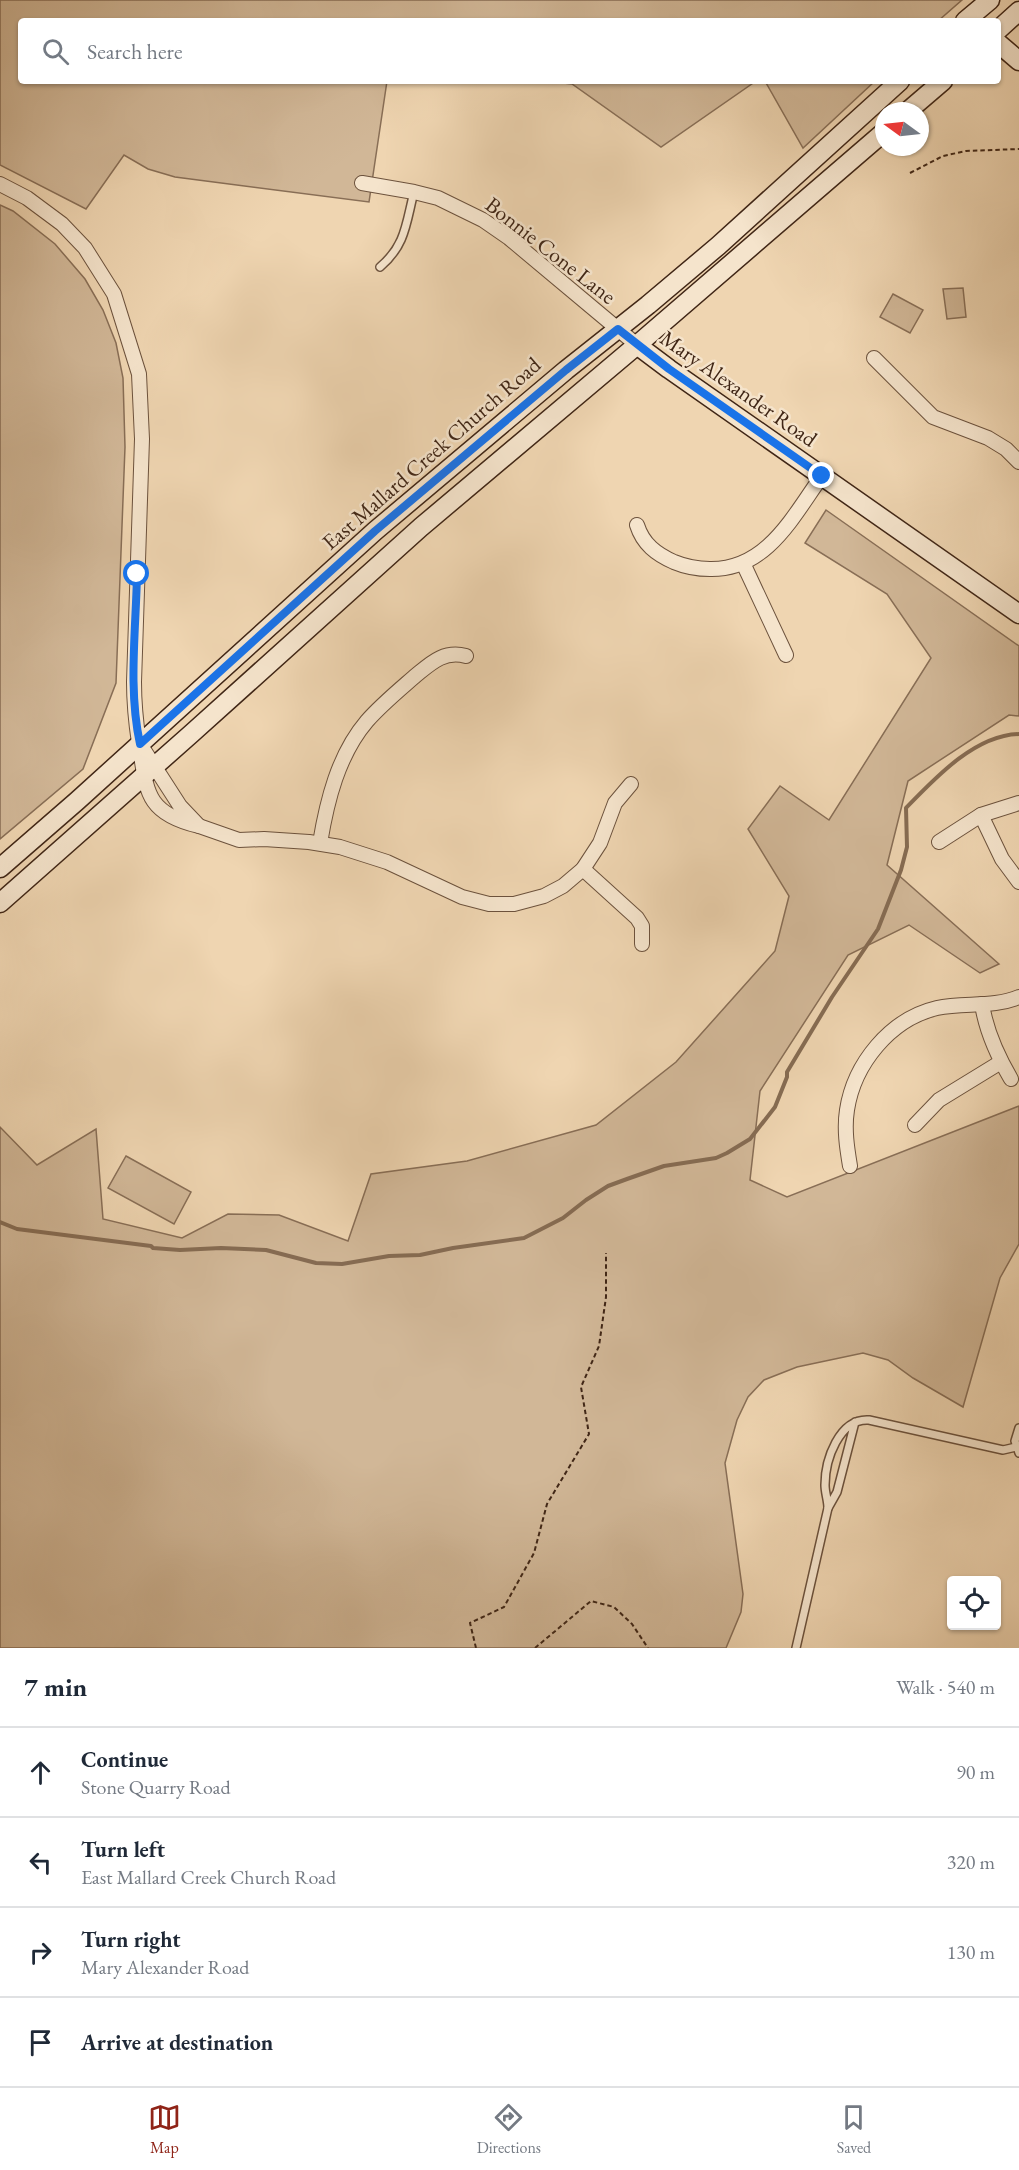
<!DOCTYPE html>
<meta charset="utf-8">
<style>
body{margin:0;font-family:"EB Garamond",serif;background:#f6f6f7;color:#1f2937}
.controls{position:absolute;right:18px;bottom:18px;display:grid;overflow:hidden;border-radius:6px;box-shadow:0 2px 4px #0004}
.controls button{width:54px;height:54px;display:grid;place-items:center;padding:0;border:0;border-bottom:2px solid #e0e1e3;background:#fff;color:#1f2937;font:30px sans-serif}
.compass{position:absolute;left:875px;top:102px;width:54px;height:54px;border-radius:50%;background:#fff;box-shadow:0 2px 4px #0004;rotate:285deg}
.stop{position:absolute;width:18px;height:18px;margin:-14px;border:4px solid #1a73e8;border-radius:50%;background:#fff}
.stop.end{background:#1a73e8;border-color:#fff;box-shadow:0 2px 6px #0008}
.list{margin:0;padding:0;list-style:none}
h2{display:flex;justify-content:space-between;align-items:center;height:78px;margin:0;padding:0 24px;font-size:26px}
h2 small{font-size:20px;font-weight:400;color:#747a83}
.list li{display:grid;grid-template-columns:39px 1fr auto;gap:18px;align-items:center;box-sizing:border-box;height:90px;padding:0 24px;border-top:2px solid #e0e1e3}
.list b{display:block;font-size:22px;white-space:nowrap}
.list p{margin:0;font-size:20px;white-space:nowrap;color:#747a83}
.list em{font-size:20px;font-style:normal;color:#747a83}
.icon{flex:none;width:33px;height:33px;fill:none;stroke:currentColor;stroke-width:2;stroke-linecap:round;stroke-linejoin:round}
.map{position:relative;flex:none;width:1019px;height:1648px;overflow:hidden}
.search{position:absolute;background:#fff;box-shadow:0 2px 4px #0004;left:18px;right:18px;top:18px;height:66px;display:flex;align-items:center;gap:15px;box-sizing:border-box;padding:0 21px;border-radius:6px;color:#747a83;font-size:22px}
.sheet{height:438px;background:#fff}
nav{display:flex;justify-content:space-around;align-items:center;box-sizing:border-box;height:84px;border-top:2px solid #e0e1e3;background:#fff;font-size:16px;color:#747a83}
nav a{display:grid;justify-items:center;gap:3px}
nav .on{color:#8f2418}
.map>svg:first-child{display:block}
.green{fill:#d1b797;stroke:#886e56;stroke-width:1.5}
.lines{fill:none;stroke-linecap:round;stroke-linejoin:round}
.stream{stroke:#866c53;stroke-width:4}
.lane-casing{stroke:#6c523d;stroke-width:10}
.street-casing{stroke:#6c523d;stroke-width:16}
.secondary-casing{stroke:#402616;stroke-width:21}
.path{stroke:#402616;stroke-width:2;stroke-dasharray:4.5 3;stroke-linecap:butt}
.lane{stroke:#f5e4cc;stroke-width:7}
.street{stroke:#f5e4cc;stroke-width:14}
.secondary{stroke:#f5e4cc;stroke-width:18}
.route{stroke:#1a73e8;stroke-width:8}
.labels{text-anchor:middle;stroke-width:5;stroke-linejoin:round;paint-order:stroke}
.street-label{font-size:22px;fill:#402616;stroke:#f5e4cc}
</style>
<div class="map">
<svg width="1019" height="1648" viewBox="0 0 1019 1648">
<rect width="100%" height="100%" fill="#efd5b1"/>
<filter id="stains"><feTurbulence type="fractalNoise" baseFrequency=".00333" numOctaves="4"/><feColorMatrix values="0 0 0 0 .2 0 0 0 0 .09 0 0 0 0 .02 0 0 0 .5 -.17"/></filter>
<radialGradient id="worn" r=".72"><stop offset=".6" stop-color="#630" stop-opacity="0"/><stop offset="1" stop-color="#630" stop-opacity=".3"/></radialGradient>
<g class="green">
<polygon points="0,0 962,0 938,21 21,21 21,81 387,81 369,202 175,177 148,169 124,155 86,209 0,165"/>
<polygon points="545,81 756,81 661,147 572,84"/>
<polygon points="765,81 875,81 803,148"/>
<polygon points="0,205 13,211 55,244 85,279 103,310 116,343 123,378 125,447 116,683 83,769 0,839"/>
<polygon points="963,288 966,317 947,319 943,289"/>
<polygon points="893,294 923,310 910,333 880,317"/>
<polygon points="826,510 1019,646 1019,716 1009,715 908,781 887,865 999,964 980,973 909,925 848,955 760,1091 750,1180 787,1197 1019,1106 1019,1244 1000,1278 963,1407 913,1378 888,1360 863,1353 797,1367 764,1380 748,1397 737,1420 725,1463 743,1594 741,1612 726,1648 0,1648 0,1127 37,1165 96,1129 103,1219 182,1238 228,1214 279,1215 348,1241 371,1174 467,1161 596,1125 676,1062 775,951 789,896 748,829 780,786 829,820 931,658 887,594 805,543"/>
<polygon points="126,1156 191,1192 174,1224 108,1188"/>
</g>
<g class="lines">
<path class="stream" d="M0,1222L17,1229L151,1246L153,1248L180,1250L221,1248L266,1250L316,1263L342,1264L389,1256L420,1255L453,1248L524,1238L563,1218L586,1200L608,1186L627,1179L664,1166L716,1158L727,1153L750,1139L775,1107L787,1077V1072L832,997L878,929L901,870L907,847L906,808C935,778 975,735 1019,734"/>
<defs>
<g id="lane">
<path d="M380,267C406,245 406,223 414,192"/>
<path d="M855,1422L837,1492L828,1508C828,1500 825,1493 825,1485C825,1460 839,1418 869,1420L1003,1450L1016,1447"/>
<polyline points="1019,1428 1015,1441 1019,1453"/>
<polyline points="796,1648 828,1508"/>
</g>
<g id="street">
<polyline points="362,183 414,192 438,198 483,220 509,238 637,345"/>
<path d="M0,184L27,198L62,224L85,248L114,294L139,374L142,439L134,682C134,703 136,723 139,743C147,790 144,813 199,826L180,806L140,744"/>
<polyline points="874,358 933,417 988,438 1006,449 1019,462"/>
<path d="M637,525C643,544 656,554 674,562C686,567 698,569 710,569C767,570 793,516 822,476"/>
<polyline points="743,563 786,655"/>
<polyline points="981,815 1002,859 1019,882"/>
<polyline points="199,826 239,840 264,839 309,842 340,847 387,862 462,897 489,904 514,904 544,896 563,886 583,869 600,843 615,803 631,784"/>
<polyline points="939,842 981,815 1019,803"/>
<path d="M320,843C327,801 338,755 367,721C381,705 398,691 414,677C430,664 443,650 466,656"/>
<polyline points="583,869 637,918 642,926 642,944"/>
<path d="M982,1004C986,1031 997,1055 1011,1079"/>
<polyline points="915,1125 939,1100 1001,1062"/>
<path d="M850,1166C847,1148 844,1129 847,1110C854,1064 890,1019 937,1008C964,1002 993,1008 1019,997"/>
</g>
<g id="secondary">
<polyline points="965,21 990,0"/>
<polyline points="998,30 1019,11"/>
<polyline points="998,43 1019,61"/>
<polyline points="908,111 943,81"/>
<polyline points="637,345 669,369 1019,614"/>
<polyline points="0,868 77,801 375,531 566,370 648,305 718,246 900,81"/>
<polyline points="0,903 191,734 421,527 637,345 884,132"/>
</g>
</defs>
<use href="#lane" class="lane-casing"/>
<use href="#street" class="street-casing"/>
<use href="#secondary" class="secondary-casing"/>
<g class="path">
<polyline points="910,173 943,156 966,151 1019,149"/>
<polyline points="476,1648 470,1623 504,1607 534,1553 547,1504 589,1434 581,1387 599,1346 606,1297 606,1253"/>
<polyline points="535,1648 591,1601 614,1607 632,1624 648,1648"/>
</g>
<use href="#lane" class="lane"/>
<use href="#street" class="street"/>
<use href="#secondary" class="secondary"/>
</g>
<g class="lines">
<path class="route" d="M137,574C136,630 128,689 140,744L375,531L566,370L618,329L669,369L822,476"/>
</g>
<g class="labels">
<g class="street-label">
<text transform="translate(551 250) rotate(38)" y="8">Bonnie Cone Lane</text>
<text transform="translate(739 388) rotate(35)" y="8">Mary Alexander Road</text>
<text transform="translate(431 453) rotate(-41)" y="8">East Mallard Creek Church Road</text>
</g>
</g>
<rect width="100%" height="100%" filter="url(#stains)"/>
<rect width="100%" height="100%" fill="url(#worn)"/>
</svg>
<div class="controls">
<button><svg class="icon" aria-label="locate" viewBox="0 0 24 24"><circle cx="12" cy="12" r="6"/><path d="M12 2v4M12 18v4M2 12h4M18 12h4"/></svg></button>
</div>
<svg class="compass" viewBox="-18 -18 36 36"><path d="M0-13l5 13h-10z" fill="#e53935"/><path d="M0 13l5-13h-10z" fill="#747a83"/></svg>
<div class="stop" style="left:137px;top:574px"></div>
<div class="stop end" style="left:822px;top:476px"></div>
<div class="search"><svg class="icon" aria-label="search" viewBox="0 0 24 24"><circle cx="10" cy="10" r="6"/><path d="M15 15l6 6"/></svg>Search here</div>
</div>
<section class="sheet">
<h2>7 min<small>Walk · 540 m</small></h2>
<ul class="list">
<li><svg class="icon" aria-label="ahead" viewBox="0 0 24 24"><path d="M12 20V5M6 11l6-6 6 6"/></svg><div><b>Continue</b><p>Stone Quarry Road</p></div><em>90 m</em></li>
<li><svg class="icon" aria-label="left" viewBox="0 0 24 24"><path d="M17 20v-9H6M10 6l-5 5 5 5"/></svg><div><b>Turn left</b><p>East Mallard Creek Church Road</p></div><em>320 m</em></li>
<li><svg class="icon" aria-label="right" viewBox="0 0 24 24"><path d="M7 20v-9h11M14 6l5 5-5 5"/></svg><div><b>Turn right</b><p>Mary Alexander Road</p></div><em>130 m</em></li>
<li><svg class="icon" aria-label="arrive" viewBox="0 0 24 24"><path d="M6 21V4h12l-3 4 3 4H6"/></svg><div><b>Arrive at destination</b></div></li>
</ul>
</section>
<nav>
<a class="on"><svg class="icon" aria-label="map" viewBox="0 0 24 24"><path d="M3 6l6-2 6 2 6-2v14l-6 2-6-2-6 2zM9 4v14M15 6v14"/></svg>Map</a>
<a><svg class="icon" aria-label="directions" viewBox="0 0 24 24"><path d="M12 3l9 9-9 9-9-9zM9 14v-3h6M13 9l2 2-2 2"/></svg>Directions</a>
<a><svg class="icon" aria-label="saved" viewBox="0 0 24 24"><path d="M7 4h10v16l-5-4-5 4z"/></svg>Saved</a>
</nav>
